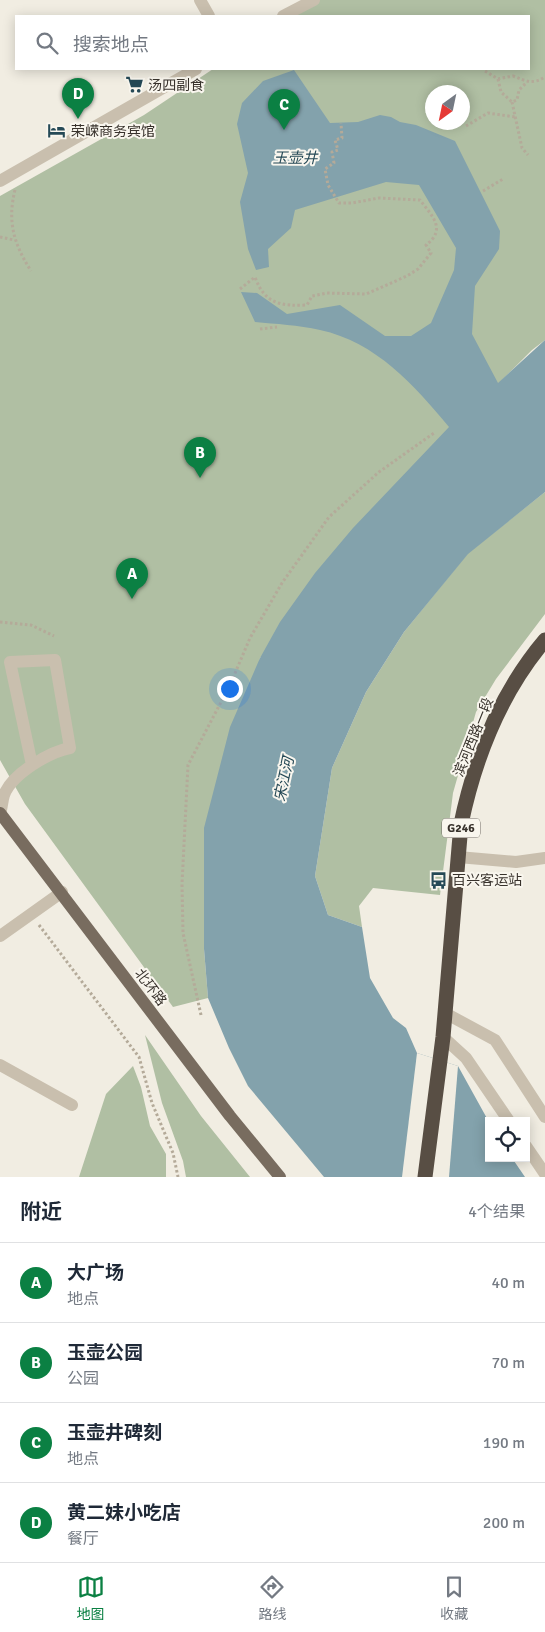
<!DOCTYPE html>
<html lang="zh">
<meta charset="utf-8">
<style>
body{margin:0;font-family:Signika,"Noto Sans SC",sans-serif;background:#f2f2f3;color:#1f2937}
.controls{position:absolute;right:15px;bottom:15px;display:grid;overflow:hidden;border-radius:0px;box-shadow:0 2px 12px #0003}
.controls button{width:45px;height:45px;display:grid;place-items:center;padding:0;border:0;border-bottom:1px solid #e0e1e3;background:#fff;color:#1f2937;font:25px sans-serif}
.compass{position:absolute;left:425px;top:85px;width:45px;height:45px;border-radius:50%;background:#fff;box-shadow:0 2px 12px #0003;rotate:213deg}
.you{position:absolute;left:229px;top:688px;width:18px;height:18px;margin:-12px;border:4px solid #fff;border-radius:50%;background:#1a73e8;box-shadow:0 0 0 8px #1a73e833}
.badge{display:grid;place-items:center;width:32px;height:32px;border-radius:50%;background:#0b8043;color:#fff;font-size:16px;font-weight:700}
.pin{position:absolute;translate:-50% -41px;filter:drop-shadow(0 1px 2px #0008)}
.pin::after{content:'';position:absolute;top:26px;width:18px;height:15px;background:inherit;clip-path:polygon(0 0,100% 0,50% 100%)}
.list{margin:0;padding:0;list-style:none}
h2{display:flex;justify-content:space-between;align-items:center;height:65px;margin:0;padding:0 20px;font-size:21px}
h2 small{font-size:16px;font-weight:400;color:#747a83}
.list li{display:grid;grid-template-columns:32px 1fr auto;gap:15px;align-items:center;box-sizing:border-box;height:80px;padding:0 20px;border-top:1px solid #e0e1e3}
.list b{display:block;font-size:19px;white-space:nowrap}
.list p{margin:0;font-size:16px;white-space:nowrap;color:#747a83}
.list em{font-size:16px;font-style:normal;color:#747a83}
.icon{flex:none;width:28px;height:28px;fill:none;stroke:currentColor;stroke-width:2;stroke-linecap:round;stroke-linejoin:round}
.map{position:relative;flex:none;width:545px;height:1177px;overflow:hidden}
.search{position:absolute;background:#fff;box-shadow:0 2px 12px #0003;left:15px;right:15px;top:15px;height:55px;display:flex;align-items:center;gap:12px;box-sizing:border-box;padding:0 18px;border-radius:0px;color:#747a83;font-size:19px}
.sheet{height:385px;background:#fff}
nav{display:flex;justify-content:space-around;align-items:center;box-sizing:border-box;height:70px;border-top:1px solid #e0e1e3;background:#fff;font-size:14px;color:#747a83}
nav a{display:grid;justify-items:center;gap:2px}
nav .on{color:#0b8043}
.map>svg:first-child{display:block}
.green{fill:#b0bfa3;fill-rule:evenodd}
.water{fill:#83a2ac}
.pier{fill:#f1ede2}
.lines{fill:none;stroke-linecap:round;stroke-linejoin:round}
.path{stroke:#b4aa99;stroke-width:3;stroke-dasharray:2.5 2.5;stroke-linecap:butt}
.minor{stroke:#c9bfae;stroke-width:12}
.major{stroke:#786c5f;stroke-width:12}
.highway{stroke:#584e44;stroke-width:15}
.labels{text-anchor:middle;stroke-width:4;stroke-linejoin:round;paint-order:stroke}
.shield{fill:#f9f6ee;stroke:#726d66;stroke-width:1}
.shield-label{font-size:12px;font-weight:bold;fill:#38322c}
.poi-label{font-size:14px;fill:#38322c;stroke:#f9f6ee;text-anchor:start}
.street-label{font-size:14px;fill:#38322c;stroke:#f9f6ee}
.water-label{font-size:15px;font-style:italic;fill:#254956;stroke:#f9f6ee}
</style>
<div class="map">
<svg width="545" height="1177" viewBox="0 0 545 1177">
<rect width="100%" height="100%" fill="#f1ede2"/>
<g class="green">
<path d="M319,0H545V340L532,350L498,384L260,658L204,949L208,998L173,1007L25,804L0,760V196L144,115L213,69H529V16H292ZM432,92H462V122H432Z"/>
<polygon points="545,492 545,614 496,679 476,712 453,793 440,895 373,888 359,906 362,927 328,915 315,876 332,768 366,692 404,632 468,553"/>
<polygon points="145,1035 201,1116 250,1177 186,1177 183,1161 162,1103"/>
<polygon points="133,1066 141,1087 150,1126 166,1154 166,1177 79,1177 106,1094"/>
</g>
<path class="water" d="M294,70L330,123L358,122L380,115L391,117L400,122L416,125L455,141L500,231L499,249L475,286L472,334L498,383L545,340V492L468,554L404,632L366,692L332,768L315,876L328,915L362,927L370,978L393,1018L406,1028L417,1053L458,1066L489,1122V1158H512L525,1177H324L248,1086L229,1048L208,998L204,949V828L230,727L260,658L280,622L315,573L353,528L449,427C414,385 376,342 320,330C298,325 276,324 255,322L241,292L257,293L287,314L340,305L385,336H411L431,323L454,270L456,248L419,185L386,182L295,210L291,228L268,249L269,267L256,270L248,249L240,202L248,173L237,124L242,103L263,81Z"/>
<polygon class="pier" points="417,1053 458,1066 449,1177 402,1177"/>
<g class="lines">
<g class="path">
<path d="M485,71L498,79L513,76C526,81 532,85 545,77"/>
<polyline points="498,79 501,92 512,102 517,100 519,90 526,83"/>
<polyline points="512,102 522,148 528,155"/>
<polyline points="466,126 488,113 515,117"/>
<path d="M15,190C7,222 14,244 31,271"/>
<polyline points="483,191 503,179"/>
<polyline points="0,237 14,240"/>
<path d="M240,289L255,277C265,305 282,306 307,305L312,296L327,293L366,294L407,276L418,269L431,253L426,245C447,229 432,216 420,200L379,198L352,203H339L328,185L325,169L334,163L332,152L338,150L335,140L342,138L341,123"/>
<polyline points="260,329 277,327"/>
<polyline points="0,622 31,625 54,636"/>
<polyline points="39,925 139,1057 152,1103 173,1153 178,1177"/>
<polyline points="201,1015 183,933 182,884 188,765 230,685 250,638 282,583 329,517 379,472 434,433"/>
</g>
<g class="minor">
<polyline points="200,0 209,16"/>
<polyline points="283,16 314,0"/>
<polyline points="0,181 196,69"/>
<path d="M0,814C2,808 2,801 4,795C12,774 49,752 70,748L55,660L10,662L32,765"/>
<polyline points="458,857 516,862 545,858"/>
<polyline points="0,936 62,892"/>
<polyline points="445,1013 495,1040 545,1117"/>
<polyline points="443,1037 466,1058 509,1121"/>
<polyline points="0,1065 72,1105"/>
<polyline points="526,1146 545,1174"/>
</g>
<polyline class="major" points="0,813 230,1116 280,1177"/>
<path class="highway" d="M425,1177L443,1037L461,824C475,757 501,692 545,640"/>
</g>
<defs>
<symbol id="supermarket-bare" viewBox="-9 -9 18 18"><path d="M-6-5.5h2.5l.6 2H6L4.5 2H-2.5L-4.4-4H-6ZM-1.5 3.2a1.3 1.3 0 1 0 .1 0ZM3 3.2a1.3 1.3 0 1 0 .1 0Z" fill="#254956" stroke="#f9f6ee" stroke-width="2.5" paint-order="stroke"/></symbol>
<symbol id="hotel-bare" viewBox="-9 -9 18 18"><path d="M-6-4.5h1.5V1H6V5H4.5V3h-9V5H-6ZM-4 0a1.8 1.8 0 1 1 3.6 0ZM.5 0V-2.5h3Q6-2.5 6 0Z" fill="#254956" stroke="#f9f6ee" stroke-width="2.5" paint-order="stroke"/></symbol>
<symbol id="bus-bare" viewBox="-9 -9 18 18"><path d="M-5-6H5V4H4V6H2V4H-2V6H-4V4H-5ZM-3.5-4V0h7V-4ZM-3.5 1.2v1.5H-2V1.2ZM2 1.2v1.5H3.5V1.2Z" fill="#254956" stroke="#f9f6ee" stroke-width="2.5" paint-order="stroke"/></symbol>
</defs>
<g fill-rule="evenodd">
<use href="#supermarket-bare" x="122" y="72" width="25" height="25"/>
<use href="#hotel-bare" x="44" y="118" width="25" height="25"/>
<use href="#bus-bare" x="426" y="868" width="25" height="25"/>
</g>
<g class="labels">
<rect class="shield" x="442" y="818.5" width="38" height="19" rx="4"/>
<g class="shield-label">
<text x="461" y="832">G246</text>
</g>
<g class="poi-label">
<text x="148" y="90">汤四副食</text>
<text x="71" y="136">荣嵘商务宾馆</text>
<text x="452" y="885">百兴客运站</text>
</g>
<g class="street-label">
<text transform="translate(473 737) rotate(-68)" y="5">滨河西路一段</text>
<text transform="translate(151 987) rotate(53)" y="5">北环路</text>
</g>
<g class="water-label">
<text x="295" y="163">玉壶井</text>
<text transform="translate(284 779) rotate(-78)" y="5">宋江河</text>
</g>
</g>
</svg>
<div class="controls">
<button><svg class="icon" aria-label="locate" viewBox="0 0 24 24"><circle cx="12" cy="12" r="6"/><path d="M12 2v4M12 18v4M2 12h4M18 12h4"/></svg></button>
</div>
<svg class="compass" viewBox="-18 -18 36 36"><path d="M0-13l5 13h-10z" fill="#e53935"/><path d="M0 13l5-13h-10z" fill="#747a83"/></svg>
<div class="you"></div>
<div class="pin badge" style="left:132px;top:599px">A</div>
<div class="pin badge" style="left:200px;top:478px">B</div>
<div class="pin badge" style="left:284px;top:130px">C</div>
<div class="pin badge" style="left:78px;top:119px">D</div>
<div class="search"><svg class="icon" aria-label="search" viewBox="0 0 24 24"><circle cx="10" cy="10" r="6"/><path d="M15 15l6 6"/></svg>搜索地点</div>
</div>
<section class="sheet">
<h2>附近<small>4个结果</small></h2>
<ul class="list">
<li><span class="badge">A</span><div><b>大广场</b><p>地点</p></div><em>40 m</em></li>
<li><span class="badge">B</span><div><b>玉壶公园</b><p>公园</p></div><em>70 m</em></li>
<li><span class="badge">C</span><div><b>玉壶井碑刻</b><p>地点</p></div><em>190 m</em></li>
<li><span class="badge">D</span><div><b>黄二妹小吃店</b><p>餐厅</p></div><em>200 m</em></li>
</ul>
</section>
<nav>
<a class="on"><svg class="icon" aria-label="map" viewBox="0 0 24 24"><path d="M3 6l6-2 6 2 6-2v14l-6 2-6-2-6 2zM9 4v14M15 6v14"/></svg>地图</a>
<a><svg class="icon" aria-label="directions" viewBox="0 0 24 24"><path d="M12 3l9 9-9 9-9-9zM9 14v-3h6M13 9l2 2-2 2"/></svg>路线</a>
<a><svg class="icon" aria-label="saved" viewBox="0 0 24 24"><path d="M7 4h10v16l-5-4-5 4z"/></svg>收藏</a>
</nav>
